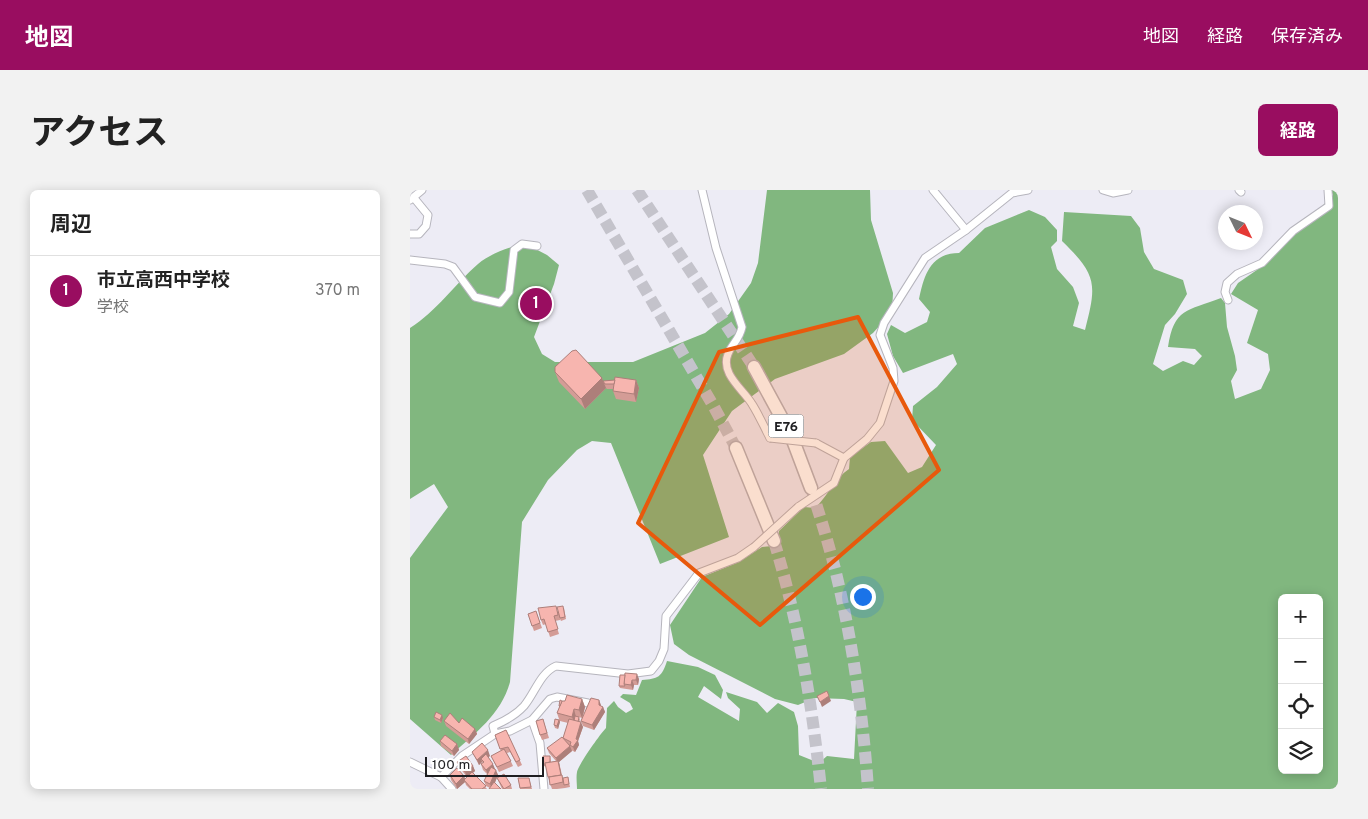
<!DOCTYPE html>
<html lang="ja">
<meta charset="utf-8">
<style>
body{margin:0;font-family:Overpass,"Noto Sans JP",sans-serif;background:#f2f2f2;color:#222}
.controls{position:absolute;right:15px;bottom:15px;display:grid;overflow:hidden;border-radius:8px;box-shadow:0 2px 12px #0003}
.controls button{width:45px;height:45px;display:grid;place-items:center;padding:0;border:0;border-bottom:1px solid #e0e0e0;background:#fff;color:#222;font:25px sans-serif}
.compass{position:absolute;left:808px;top:15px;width:45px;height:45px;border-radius:50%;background:#fff;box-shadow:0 2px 12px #0003;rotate:133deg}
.scale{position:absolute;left:15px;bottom:12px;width:119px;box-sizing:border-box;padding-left:5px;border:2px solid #1e1e21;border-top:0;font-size:14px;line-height:18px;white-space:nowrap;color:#1e1e21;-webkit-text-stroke:4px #fff;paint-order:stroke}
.you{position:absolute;left:452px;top:406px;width:18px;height:18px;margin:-12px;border:4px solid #fff;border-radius:50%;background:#1a73e8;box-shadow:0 0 0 8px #1a73e833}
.badge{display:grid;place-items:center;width:32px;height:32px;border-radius:50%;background:#990d60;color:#fff;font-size:16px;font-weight:700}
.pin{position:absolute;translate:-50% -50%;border:2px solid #fff;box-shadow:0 1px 5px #0006}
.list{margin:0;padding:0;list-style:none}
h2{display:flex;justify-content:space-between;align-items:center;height:65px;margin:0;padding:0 20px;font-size:21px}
h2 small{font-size:16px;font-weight:400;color:#767676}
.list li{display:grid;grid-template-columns:32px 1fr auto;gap:15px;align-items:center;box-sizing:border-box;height:70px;padding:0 20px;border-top:1px solid #e0e0e0}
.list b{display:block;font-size:19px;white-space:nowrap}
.list p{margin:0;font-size:16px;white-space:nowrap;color:#767676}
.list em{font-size:16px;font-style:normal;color:#767676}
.icon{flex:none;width:28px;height:28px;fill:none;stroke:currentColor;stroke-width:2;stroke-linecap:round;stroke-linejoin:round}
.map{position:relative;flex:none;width:928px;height:599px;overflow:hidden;border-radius:8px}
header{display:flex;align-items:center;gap:30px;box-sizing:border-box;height:70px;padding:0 25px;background:#990d60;color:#fff}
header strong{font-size:24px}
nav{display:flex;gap:28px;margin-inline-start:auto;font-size:18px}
.intro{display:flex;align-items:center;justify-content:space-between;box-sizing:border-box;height:120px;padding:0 30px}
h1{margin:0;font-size:35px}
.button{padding:12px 22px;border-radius:8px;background:#990d60;color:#fff;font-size:18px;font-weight:700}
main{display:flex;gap:30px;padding:0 30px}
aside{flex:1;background:#fff;border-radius:8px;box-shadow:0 2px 12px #0003}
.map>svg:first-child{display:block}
.forest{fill:#81b77f;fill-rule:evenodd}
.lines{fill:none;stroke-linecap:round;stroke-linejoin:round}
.highway-tunnel{stroke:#c4c3cb;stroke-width:12;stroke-dasharray:12 6;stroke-linecap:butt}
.street-casing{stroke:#b6b5bd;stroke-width:9}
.highway-casing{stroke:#b6b5bd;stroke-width:15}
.street{stroke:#fff;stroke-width:7}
.highway{stroke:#fff;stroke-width:12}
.street-bridge-casing{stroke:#b6b5bd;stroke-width:9;stroke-linecap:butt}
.street-bridge{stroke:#fff;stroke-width:7}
.wall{fill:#d49c96}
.shaded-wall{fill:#ad7f7a}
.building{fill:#f7b5af;stroke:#ad7f7a}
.marked{fill:#e8590c;fill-opacity:0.2;stroke:#e8590c;stroke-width:4;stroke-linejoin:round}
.labels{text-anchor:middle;stroke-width:4.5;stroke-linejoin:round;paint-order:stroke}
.shield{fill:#fff;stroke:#626264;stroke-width:1}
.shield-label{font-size:14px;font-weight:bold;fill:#1e1e21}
</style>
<header>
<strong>地図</strong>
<nav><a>地図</a><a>経路</a><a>保存済み</a></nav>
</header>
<div class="intro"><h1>アクセス</h1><a class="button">経路</a></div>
<main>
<aside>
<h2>周辺<small></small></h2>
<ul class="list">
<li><span class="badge">1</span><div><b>市立高西中学校</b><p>学校</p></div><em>370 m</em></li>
</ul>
</aside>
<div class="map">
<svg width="928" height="599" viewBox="0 0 928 599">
<rect width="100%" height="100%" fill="#edecf5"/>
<g class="forest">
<path d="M357,0H460L461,30L483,103L482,122L463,143L434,164L365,189L322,221L293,265L319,347L250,374L201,253L182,251L167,260L138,290L112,332L100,492C91,525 65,543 41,565L0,529V368L38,317L24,294L0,309V138C27,121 44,95 68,74C81,63 98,58 114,53L137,65L149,75L144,94L124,147L132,164L145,172H223L295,143L319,124L341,93L348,73Z"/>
<path d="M921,0H928V599H167C167,594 166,587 167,582C168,575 191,543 196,538L197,518L204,511L208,517L216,523L223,519L220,513L210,507L213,504L226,505L232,490C248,489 252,487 257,471L288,477L305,485L313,500L311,509L294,496L288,507L329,531L330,519L318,508L316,502L347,512L357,523L368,513L384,522L388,536L389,565L409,573L417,566L444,569L447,512L434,509L405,508L388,515L365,509L279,465L264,454L260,435L292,387L329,372L352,357L362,356L369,351V341L394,317L405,318C418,306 425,288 439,279L440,267L461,252L475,251L498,283L512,277L526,255L502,230L503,216L527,197L547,174L543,164L493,183L483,166L477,144L481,135L495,143L517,132L520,122L509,109C514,86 520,63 549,63L575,38L619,20L635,27L647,40V51L641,57L647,79L663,97L669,113L663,136L675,140C687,94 687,85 652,51L654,22L721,26L730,38L734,62L744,79L773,90L777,104L765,124L755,135L743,174L753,181L773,171L784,175L792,166L785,159L758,157C764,118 777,121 811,108L815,113L817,137L825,166L827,180L821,191L825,209L851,199L860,180L858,164L837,153L848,120L821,104L828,93L857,73L923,5ZM872,408H909V580H872Z"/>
</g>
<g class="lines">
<g class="highway-tunnel">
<polyline points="177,0 304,217 326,258"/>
<polyline points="227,0 344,177"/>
<path d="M401,298C410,326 419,355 426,383C443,454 453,526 458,599"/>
<path d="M364,351C389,433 402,514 411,599"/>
</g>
<defs>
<g id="street">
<path d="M292,0L306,58L332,137C329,151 322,153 318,164C310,184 333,199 342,214C349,225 354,237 360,248"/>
<polyline points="523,0 556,40"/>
<polyline points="693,0 703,3 718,0"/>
<polyline points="829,0 831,2"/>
<polyline points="0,10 12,0"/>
<polyline points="0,44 9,44 16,36 18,25 4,8"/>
<polyline points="0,70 35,74 43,77 65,107 90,113 99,102 104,60 112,54 127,56"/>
<polyline points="818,110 815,102 817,93 827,84 852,73 883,41 919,16 918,0"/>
<polyline points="406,253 434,268"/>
<polyline points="388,317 424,293 434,268 457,249 470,233 484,191 483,178 470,145 474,133 515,68 556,40 602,3 618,0"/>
<polyline points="122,530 130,553 134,599"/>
<path d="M85,544L83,536C95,531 105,526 114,516C125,503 130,483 146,476L218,484L241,481L249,471L254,459L256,426L289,383L328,368L344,357"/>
<polyline points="0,572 31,587 42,599"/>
<polyline points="31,587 52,566 85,544 100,541 122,530 140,509 147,507 178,513"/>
</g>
<g id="highway">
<polyline points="344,177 381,245 401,298"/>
<polyline points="326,258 364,351"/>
</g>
</defs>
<use href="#street" class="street-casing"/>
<use href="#highway" class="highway-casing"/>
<use href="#street" class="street"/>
<use href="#highway" class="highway"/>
<defs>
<g id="street-bridge">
<polyline points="360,248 406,253"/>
<polyline points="344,357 388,317"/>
</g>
</defs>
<use href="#street-bridge" class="street-bridge-casing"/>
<use href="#street-bridge" class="street-bridge"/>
</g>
<g class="wall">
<polygon points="145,182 192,188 193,191 226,190 229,198 226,212 206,209 203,201 203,199 197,199 196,198 175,219 149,192"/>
<polygon points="154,418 156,429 151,431 150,429 150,430 145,431 149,444 140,447 136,434 133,435 131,430"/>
<polygon points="126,421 132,438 124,441 118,424"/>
<polygon points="215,485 229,489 228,495 224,495 223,500 210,498 209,496"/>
<polygon points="172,509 175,517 173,527 191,516 193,517 195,522 184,540 173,536 171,531 172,528 169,527 170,530 169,532 173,537 168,551 169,555 165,562 161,560 160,555 162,561 149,572 152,585 153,589 158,587 160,597 155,598 155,597 155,598 147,599 142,599 138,587 136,577 135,577 134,575 140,566 141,572 146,571 139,563 137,558 153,549 158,533 150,531 148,539 145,538 144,535 149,529 147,523 149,518 149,516 155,511"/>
<polygon points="24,527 33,528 31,533 25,530"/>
<polygon points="133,529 139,548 132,550 130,545"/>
<polygon points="34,531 65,539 67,544 59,554 36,536"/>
<polygon points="96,540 112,575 108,577 100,562 97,563 103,576 89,582 81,566 91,561 85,545"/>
<polygon points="30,551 47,554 49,560 44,566 31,556"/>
<polygon points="62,562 80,566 78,567 88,585 85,593 80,598 76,596 74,591 77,584 73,580 71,574 73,573 72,572 69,575"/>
<polygon points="47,572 63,576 65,581 63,583 77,599 60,599 56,595 55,592 47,599 41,590 40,585 54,586 55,589 59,585 57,587 49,577"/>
<polygon points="87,588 101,595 102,599 92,599"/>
<polygon points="108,588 119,588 122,599 110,599"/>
</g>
<g class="shaded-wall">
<polygon points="192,188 196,198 175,219 171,209"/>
<polygon points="226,190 229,198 226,212 224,204"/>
<polygon points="227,484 229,489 228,495 226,490"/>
<polygon points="222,490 224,495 223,500 221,495"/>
<polygon points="419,506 421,511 412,517 410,512"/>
<polygon points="172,509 175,517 172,528 169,520"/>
<polygon points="189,510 191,515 191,520 193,517 195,522 184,540 182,535 189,515"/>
<polygon points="164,519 166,527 164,532 162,527"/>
<polygon points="32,525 33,528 31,533 30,530"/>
<polygon points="149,530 150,532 148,539 147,536"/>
<polygon points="171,532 173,537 168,551 169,555 165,562 163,557"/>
<polygon points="65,539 67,544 59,554 58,549"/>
<polygon points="47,554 49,560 44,566 42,561"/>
<polygon points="160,556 162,561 149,572 152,590 146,568"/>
<polygon points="78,560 80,566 73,571 71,569 72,572 69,575 67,570"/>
<polygon points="83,574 85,579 78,585 76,580"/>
<polygon points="63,576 65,581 57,587 55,582"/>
<polygon points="86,580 88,585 82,599 80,594"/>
<polygon points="54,586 56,591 54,590 55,592 47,599 46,594"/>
</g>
<g class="building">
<polygon points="166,160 192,188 171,209 145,182 145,177 162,161"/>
<polygon points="205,187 226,190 224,204 203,201"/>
<polygon points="205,190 204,194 195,194 193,191"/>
<polygon points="146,416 148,425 144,426 148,439 138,442 134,429 131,430 128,418"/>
<polygon points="153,416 155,427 150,428 147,417"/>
<polygon points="126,421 130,433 122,436 118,424"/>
<polygon points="215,483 227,484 226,490 222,490 221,495 214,494"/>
<polygon points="210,485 215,485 214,494 215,496 209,496"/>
<polygon points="417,501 419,506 410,512 407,506"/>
<polygon points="157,505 172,509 169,520 164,519 162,527 147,523 152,511 155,511"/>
<polygon points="181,508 189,510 189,515 193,517 182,535 171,531"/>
<polygon points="150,510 152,511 150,516 149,516"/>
<polygon points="26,522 32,525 30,530 24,527"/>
<polygon points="40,523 49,533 52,528 65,539 58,549 34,531"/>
<polygon points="165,526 169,527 168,532 164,531"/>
<polygon points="133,529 137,543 130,545 126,531"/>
<polygon points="145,529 149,530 147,536 144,535"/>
<polygon points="159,529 171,532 166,549 168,550 163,557 160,555 161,552 153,548"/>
<polygon points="96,540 110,570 106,572 98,557 90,559 85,545"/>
<polygon points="35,545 47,554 42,561 30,551"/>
<polygon points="152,547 160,556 146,568 137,558"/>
<polygon points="72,553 78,560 67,570 62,562"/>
<polygon points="94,559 101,571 87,577 81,566"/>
<polygon points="76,564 83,574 76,580 71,574 74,572 71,569"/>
<polygon points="56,566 63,576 55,582 47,572"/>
<polygon points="133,566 140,566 140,572 135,573 136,575 134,575"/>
<polygon points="148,571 151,585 138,587 135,573"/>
<polygon points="81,577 86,580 80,594 74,591"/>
<polygon points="47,578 54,586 46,594 40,585"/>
<polygon points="62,582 76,596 72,599 62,599 54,590"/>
<polygon points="94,584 101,595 94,599 87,588"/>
<polygon points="152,585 153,592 140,595 139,587"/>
<polygon points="158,587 159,594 154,595 153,588"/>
<polygon points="108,588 119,588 121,597 110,598"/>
<polygon points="84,592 91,599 79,599"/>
</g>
<path class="marked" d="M448,127L529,280L350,435L228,333L309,162Z"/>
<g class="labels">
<rect class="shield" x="358.5" y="224.5" width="35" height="23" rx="4"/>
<g class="shield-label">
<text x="376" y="241">E76</text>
</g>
</g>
</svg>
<div class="controls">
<button>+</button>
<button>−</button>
<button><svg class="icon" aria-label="locate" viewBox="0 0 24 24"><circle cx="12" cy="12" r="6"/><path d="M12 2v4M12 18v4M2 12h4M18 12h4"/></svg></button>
<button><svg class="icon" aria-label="layers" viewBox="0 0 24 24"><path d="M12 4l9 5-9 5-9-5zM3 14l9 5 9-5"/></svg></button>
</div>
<svg class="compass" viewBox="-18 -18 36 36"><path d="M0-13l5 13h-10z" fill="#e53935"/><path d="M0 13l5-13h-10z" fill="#767676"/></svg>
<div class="scale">100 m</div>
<div class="you"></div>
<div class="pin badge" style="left:126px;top:114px">1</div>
</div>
</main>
